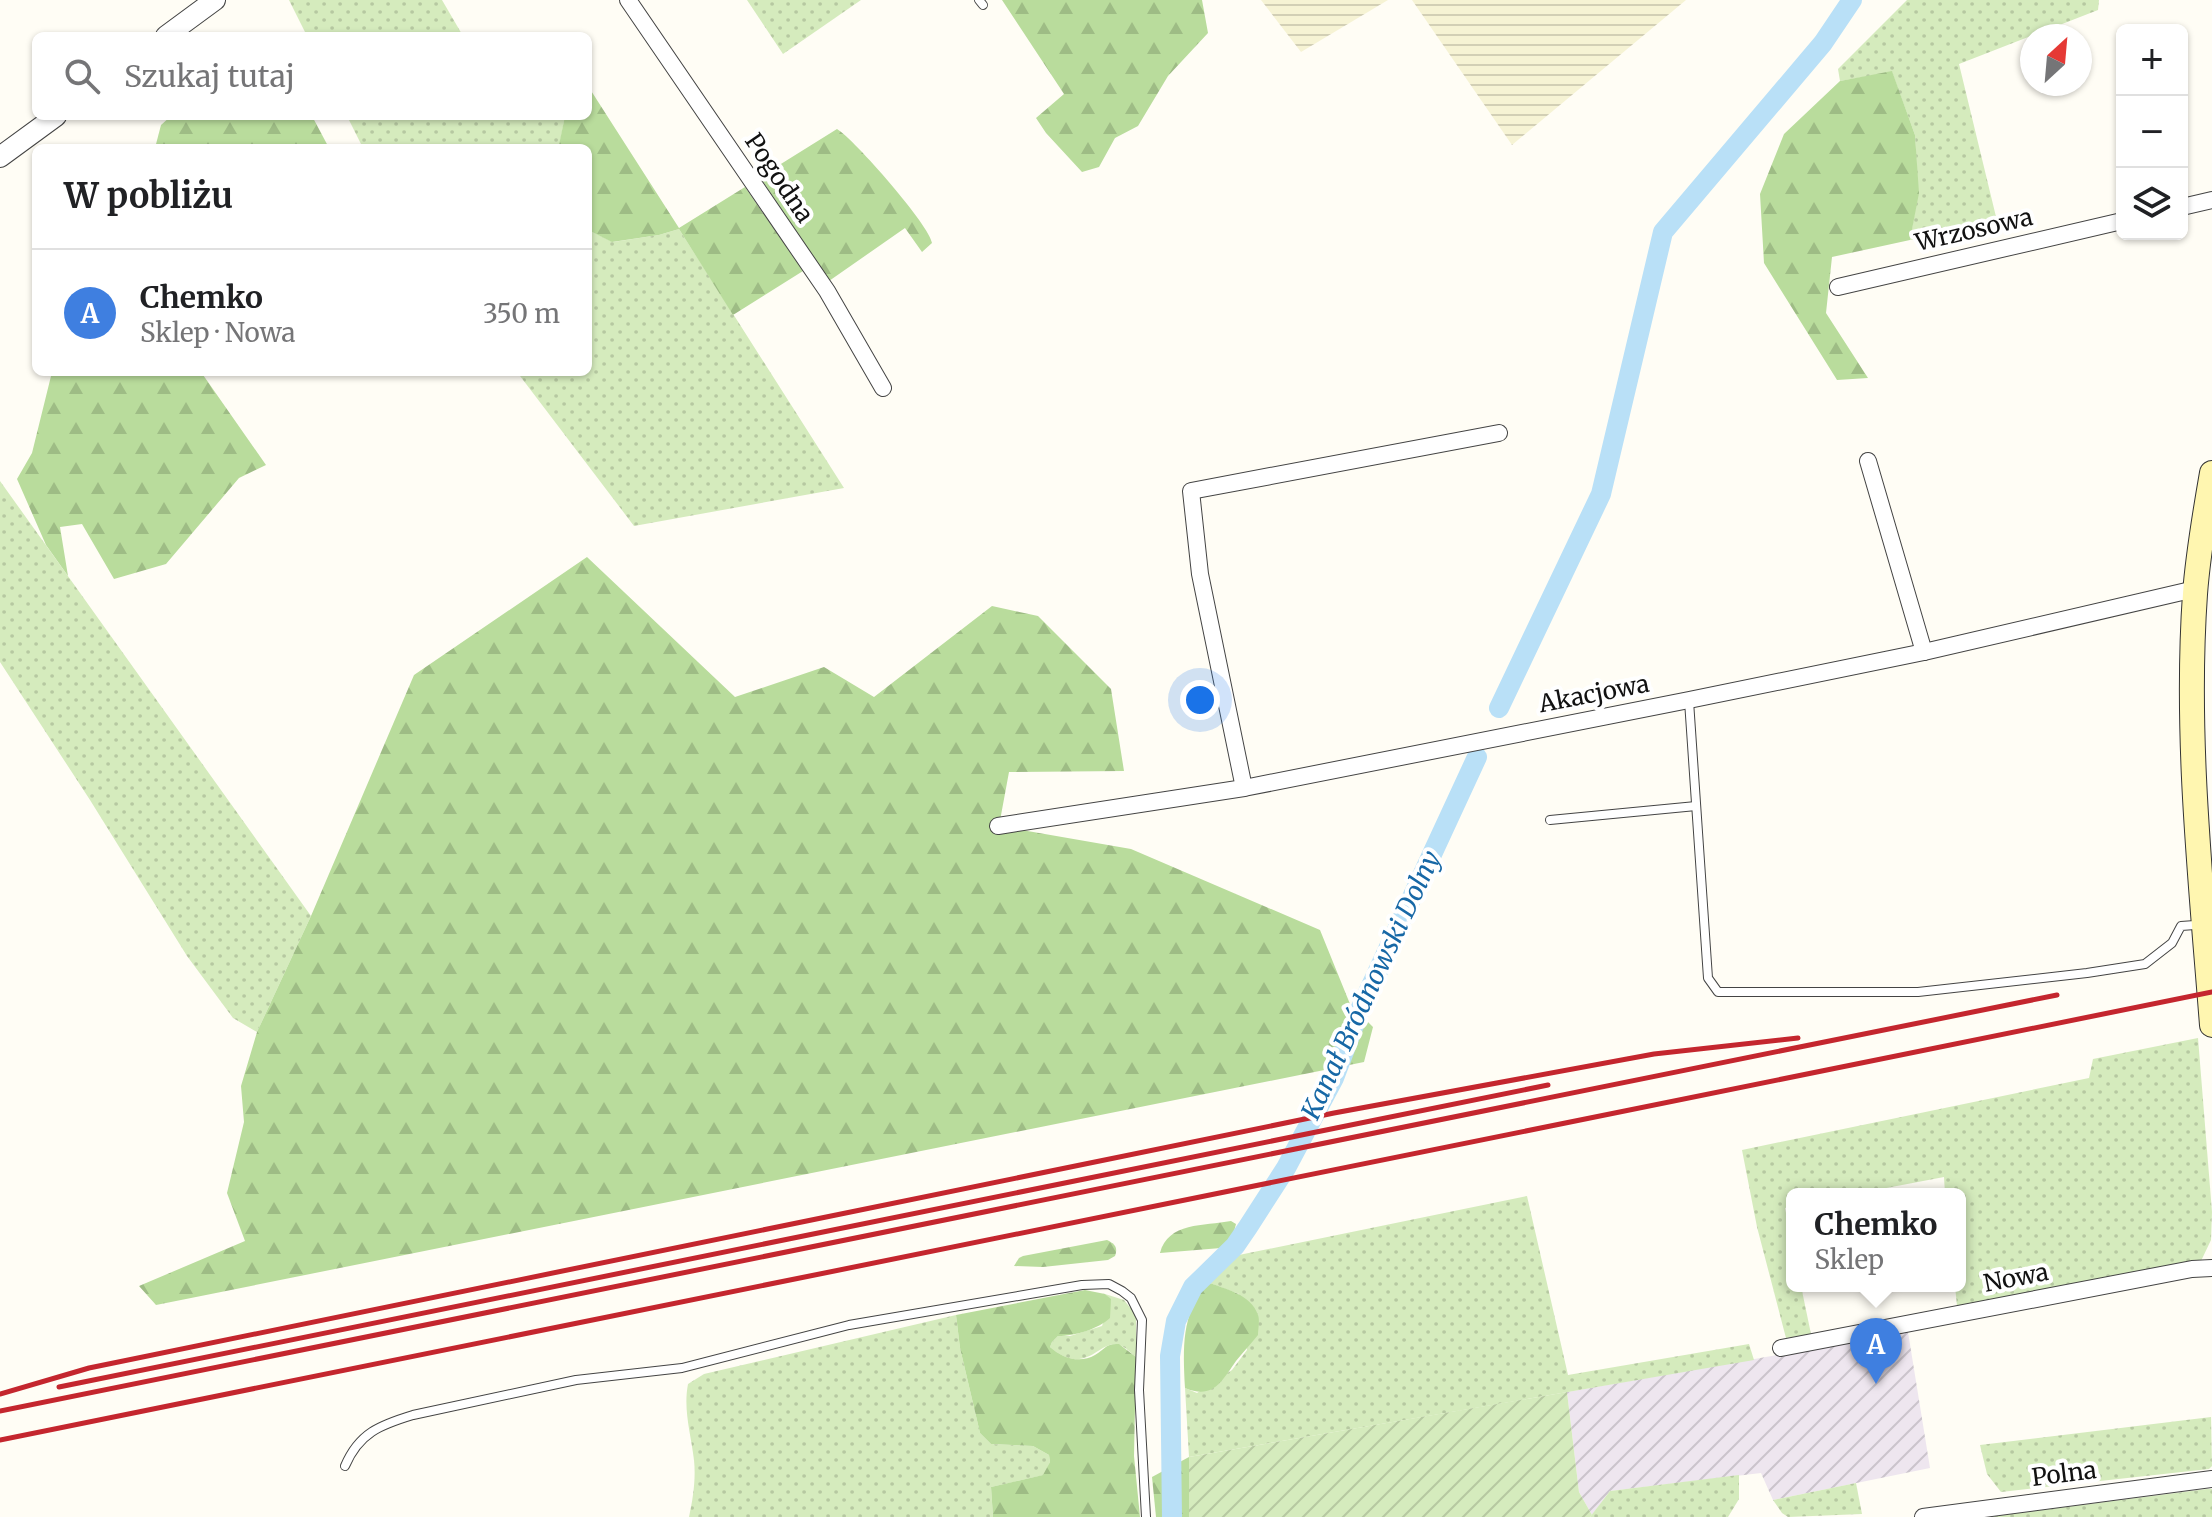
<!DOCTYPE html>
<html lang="pl">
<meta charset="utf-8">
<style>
body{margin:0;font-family:Merriweather,serif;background:#f2f2f2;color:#202124}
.controls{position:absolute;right:24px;top:24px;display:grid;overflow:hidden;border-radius:12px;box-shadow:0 2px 6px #0004}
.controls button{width:72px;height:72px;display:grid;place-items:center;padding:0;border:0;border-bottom:2px solid #e0e0e0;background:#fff;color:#202124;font:40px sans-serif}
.compass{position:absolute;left:2020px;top:24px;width:72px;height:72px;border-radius:50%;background:#fff;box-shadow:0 2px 6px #0004;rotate:26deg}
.you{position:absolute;left:1200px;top:700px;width:28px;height:28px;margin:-20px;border:6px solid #fff;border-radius:50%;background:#1a73e8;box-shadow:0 0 0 12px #1a73e833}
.badge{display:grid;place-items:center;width:52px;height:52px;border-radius:50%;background:#c4262e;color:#fff;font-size:26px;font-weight:700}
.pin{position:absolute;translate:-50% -66px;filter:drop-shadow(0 2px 4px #0008)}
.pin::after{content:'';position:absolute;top:42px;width:28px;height:24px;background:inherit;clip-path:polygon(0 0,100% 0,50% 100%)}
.popup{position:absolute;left:1786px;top:1188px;width:180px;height:104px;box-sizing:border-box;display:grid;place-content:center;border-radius:12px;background:#fff;filter:drop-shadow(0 2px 6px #0005);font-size:26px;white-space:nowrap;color:#757577}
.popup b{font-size:30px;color:#202124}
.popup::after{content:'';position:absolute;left:50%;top:100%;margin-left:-16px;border:16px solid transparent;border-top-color:#fff}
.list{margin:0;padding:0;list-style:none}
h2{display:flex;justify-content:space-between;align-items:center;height:104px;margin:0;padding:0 32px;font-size:34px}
h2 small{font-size:26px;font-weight:400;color:#757577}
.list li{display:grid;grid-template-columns:52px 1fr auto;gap:24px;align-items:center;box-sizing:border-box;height:128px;padding:0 32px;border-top:2px solid #e0e0e0}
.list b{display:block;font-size:30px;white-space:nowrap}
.list p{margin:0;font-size:26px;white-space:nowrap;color:#757577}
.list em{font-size:26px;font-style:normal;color:#757577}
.icon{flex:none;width:44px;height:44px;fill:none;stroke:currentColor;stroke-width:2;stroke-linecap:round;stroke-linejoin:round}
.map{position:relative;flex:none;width:2212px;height:1517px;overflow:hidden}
.search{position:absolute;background:#fff;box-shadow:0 2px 6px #0004;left:32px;top:32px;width:560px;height:88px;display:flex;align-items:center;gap:20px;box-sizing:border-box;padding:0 28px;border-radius:12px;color:#757577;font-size:30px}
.panel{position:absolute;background:#fff;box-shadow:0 2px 6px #0004;left:32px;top:144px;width:560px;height:232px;border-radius:12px}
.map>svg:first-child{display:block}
.industrial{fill:url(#industrial-furrows)}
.farmland{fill:url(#farmland-rules)}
.grass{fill:url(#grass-dots)}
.forest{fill:url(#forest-firs)}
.garden{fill:url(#garden-furrows)}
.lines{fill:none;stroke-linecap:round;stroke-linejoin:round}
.canal{stroke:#b9e0f7;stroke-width:20}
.service-casing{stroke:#444;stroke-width:10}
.minor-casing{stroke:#444;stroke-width:18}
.tertiary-casing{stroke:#444;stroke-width:22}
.secondary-casing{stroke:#333;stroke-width:26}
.service{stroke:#fff;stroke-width:8}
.minor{stroke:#fff;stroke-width:16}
.tertiary{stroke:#fff;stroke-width:20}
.secondary{stroke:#fff6b0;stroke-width:24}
.rail{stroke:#c4262e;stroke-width:5}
.labels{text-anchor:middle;stroke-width:8;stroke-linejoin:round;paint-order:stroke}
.street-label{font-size:24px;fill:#111;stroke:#fff}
.water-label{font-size:26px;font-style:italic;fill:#1768a6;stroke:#fff}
</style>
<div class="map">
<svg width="2212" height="1517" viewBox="0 0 2212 1517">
<defs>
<pattern id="industrial-furrows" width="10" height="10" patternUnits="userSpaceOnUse" patternTransform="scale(2)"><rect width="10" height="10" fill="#eee6ef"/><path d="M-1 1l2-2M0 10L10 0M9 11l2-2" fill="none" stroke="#cbc4cc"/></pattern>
<pattern id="farmland-rules" width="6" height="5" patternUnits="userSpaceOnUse" patternTransform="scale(2)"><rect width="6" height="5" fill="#f6f3d4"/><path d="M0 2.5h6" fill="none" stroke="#d2cfb5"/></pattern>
<pattern id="grass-dots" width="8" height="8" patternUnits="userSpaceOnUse" patternTransform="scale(2)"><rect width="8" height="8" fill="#d5ebbd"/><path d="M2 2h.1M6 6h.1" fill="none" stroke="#b6c8a1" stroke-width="1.8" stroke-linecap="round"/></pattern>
<pattern id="forest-firs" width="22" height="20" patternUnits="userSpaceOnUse" patternTransform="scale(2)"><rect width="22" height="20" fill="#b9dc9c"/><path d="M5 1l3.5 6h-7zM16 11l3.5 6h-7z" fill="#9ebc85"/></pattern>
<pattern id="garden-furrows" width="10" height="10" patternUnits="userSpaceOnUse" patternTransform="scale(2)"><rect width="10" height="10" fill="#d5ebbd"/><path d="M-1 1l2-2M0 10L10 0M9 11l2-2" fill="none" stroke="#b6c8a1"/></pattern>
</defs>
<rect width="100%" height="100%" fill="#fffdf5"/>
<polygon class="industrial" points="1908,1332 1930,1468 1773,1500 1761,1473 1610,1491 1592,1515 1579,1492 1567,1392"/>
<g class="farmland">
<polygon points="1261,0 1388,0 1301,52"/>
<polygon points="1412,0 1686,0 1512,145"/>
</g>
<g class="grass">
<polygon points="289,0 442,0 463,36 307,36"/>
<polygon points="747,0 861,0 783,54"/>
<polygon points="1907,0 2099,0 2098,10 1959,64 1998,225 1910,240 1918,193 1915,135 1892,72 1840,81 1838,69"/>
<polygon points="347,116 565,116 559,148 363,148"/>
<polygon points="679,229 844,488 634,526 517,372 588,372 588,230 613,242 659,235"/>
<polygon points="0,481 311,916 257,1032 233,1018 187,956 90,800 0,662"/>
<polygon points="2198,1038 2212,1212 2211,1240 2201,1261 1957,1306 1955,1286 1960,1286 1960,1194 1945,1194 1944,1177 1855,1194 1792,1194 1792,1206 1785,1208 1792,1243 1792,1286 1801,1286 1811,1334 1786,1338 1757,1227 1742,1150 2089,1078 2093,1059"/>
<polygon points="1527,1196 1568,1375 1749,1344 1754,1360 1189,1457 1185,1388 1197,1393 1232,1370 1247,1350 1239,1294 1207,1282 1234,1256"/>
<path d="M1105,1294L1124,1300L1136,1315V1357C1131,1353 1125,1347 1120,1345C1100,1337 1087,1379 1050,1347L1052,1342L1058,1336H1070L1102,1326L1111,1300Z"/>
<path d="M956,1315L960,1348L980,1433L991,1444L1033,1446L1049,1455L1050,1462L1044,1475L991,1487L993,1517H689C693,1499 696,1479 694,1460C691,1434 683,1410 688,1384L704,1374Z"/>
<polygon points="2211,1417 2212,1466 2209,1469 2001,1492 1987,1474 1980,1445"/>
<polygon points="1739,1475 1739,1499 1728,1517 1590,1517 1610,1491"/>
<polygon points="1856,1483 1862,1514 1788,1517 1782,1513 1773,1500"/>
<polygon points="2207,1489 2212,1489 2212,1517 1988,1517"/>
</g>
<g class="forest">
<polygon points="1002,0 1202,0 1208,33 1168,76 1138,126 1115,138 1099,167 1082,172 1046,133 1036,118 1064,94"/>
<polygon points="1892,71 1915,135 1919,193 1910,240 1832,257 1826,313 1868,378 1837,380 1764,263 1760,194 1784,134 1840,81"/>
<polygon points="588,86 679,228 745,187 803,271 733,315 679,229 659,235 612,242 588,230 588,148 559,148 559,145 565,116 588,116"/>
<polygon points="171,116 312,116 329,148 155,148 161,125"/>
<path d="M837,129C854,139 931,227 932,243L922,252L905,228L829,281L760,177Z"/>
<polygon points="52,372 201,372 266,465 239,478 166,564 114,579 82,524 60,527 68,576 46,545 17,479 32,453"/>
<polygon points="587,557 735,697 824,667 874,697 992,606 1038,616 1111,689 1124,771 1009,772 999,826 1131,849 1320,930 1350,1004 1373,1027 1364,1062 156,1305 139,1286 245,1241 227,1193 244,1122 241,1086 257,1032 311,916 414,675"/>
<path d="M1231,1221L1236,1224L1232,1239L1221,1248L1160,1253C1168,1222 1204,1226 1231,1221Z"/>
<path d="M1107,1240C1115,1244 1118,1247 1115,1256L1108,1260L1043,1267L1014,1266L1019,1258L1023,1256Z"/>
<path d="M1207,1282C1225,1289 1251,1294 1258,1315C1260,1320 1258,1330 1258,1335C1251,1344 1243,1352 1236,1361C1222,1381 1213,1400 1185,1388C1183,1347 1181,1316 1207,1282Z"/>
<path d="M1085,1290L1105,1294L1111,1299L1110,1318C1098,1329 1075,1336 1058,1336L1052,1342L1050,1347C1062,1358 1080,1364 1095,1355C1105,1349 1106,1343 1119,1344L1136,1357L1134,1456L1140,1517H993L991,1487L1043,1475L1050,1462L1049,1455L1033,1446L991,1444L980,1433L960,1348L956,1315Z"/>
<polygon points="1189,1457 1189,1517 1156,1517 1152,1477"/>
</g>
<polygon class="garden" points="1567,1392 1579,1492 1592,1515 1590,1517 1189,1517 1189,1457"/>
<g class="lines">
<g class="canal">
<polyline points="1499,708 1601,494 1663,232 1823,43 1852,0"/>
<polyline points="1172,1517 1170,1356 1176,1321 1193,1287 1235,1246 1248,1227 1286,1168 1334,1078 1359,1012 1477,757"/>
</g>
<defs>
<g id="service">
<polyline points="979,0 983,5"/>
<polyline points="1689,701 1708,978 1718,992 1918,992 2087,973 2145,964 2172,943 2181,926 2195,925 2200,920"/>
<polyline points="1550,820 1696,806"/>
<path d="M345,1466C359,1433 380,1425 413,1415L576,1380L682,1368L849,1325L1082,1285L1109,1284L1122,1291L1131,1298L1142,1320L1139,1390L1146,1517"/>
</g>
<g id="minor">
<polyline points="628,0 827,291 883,388"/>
<polyline points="2182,207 2212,200"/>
<polyline points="1838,287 2122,221"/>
<polyline points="1868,461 1924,652"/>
<polyline points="1244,788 1200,574 1191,491 1499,433"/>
<polyline points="998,826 1244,788 1689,700 1924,652 2195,589"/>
<polyline points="1781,1348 2192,1269 2212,1268"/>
<polyline points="1923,1517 2212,1479"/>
</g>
<g id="tertiary">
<polyline points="166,36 215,0"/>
<polyline points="0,157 56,116"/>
</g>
<path id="secondary" d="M2212,473C2205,513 2198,553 2195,594C2185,737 2201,882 2212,1025"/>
</defs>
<use href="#service" class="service-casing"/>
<use href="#minor" class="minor-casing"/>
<use href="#tertiary" class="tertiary-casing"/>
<use href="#secondary" class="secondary-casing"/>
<use href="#service" class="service"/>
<use href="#minor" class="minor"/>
<use href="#tertiary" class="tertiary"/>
<use href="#secondary" class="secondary"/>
<g class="rail">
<polyline points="59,1387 1548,1085"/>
<polyline points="0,1394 89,1368 1334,1113 1654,1054 1798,1038"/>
<polyline points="0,1411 2057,995"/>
<polyline points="0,1440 2212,992"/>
</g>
</g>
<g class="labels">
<g class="street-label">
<text transform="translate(779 178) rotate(56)" y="8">Pogodna</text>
<text transform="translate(1974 230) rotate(-13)" y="8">Wrzosowa</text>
<text transform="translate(1594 694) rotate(-11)" y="8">Akacjowa</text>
<text transform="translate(2016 1278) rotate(-11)" y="8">Nowa</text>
<text transform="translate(2064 1474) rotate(-7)" y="8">Polna</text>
</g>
<g class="water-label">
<text transform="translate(1371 985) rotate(-65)" y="9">Kanał Bródnowski Dolny</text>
</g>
</g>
</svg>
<div class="controls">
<button>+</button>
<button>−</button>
<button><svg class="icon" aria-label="layers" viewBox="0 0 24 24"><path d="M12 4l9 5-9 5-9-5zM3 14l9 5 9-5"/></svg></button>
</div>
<svg class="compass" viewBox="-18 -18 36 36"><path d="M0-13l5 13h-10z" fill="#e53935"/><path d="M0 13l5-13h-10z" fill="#757577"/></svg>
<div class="you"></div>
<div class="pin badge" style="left:1876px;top:1384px;background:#3f7fe0">A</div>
<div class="popup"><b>Chemko</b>Sklep</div>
<div class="search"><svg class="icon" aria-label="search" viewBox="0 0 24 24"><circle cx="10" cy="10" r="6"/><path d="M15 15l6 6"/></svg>Szukaj tutaj</div>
<section class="panel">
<h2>W pobliżu<small></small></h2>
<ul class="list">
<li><span class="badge" style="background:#3f7fe0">A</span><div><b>Chemko</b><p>Sklep · Nowa</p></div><em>350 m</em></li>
</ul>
</section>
</div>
